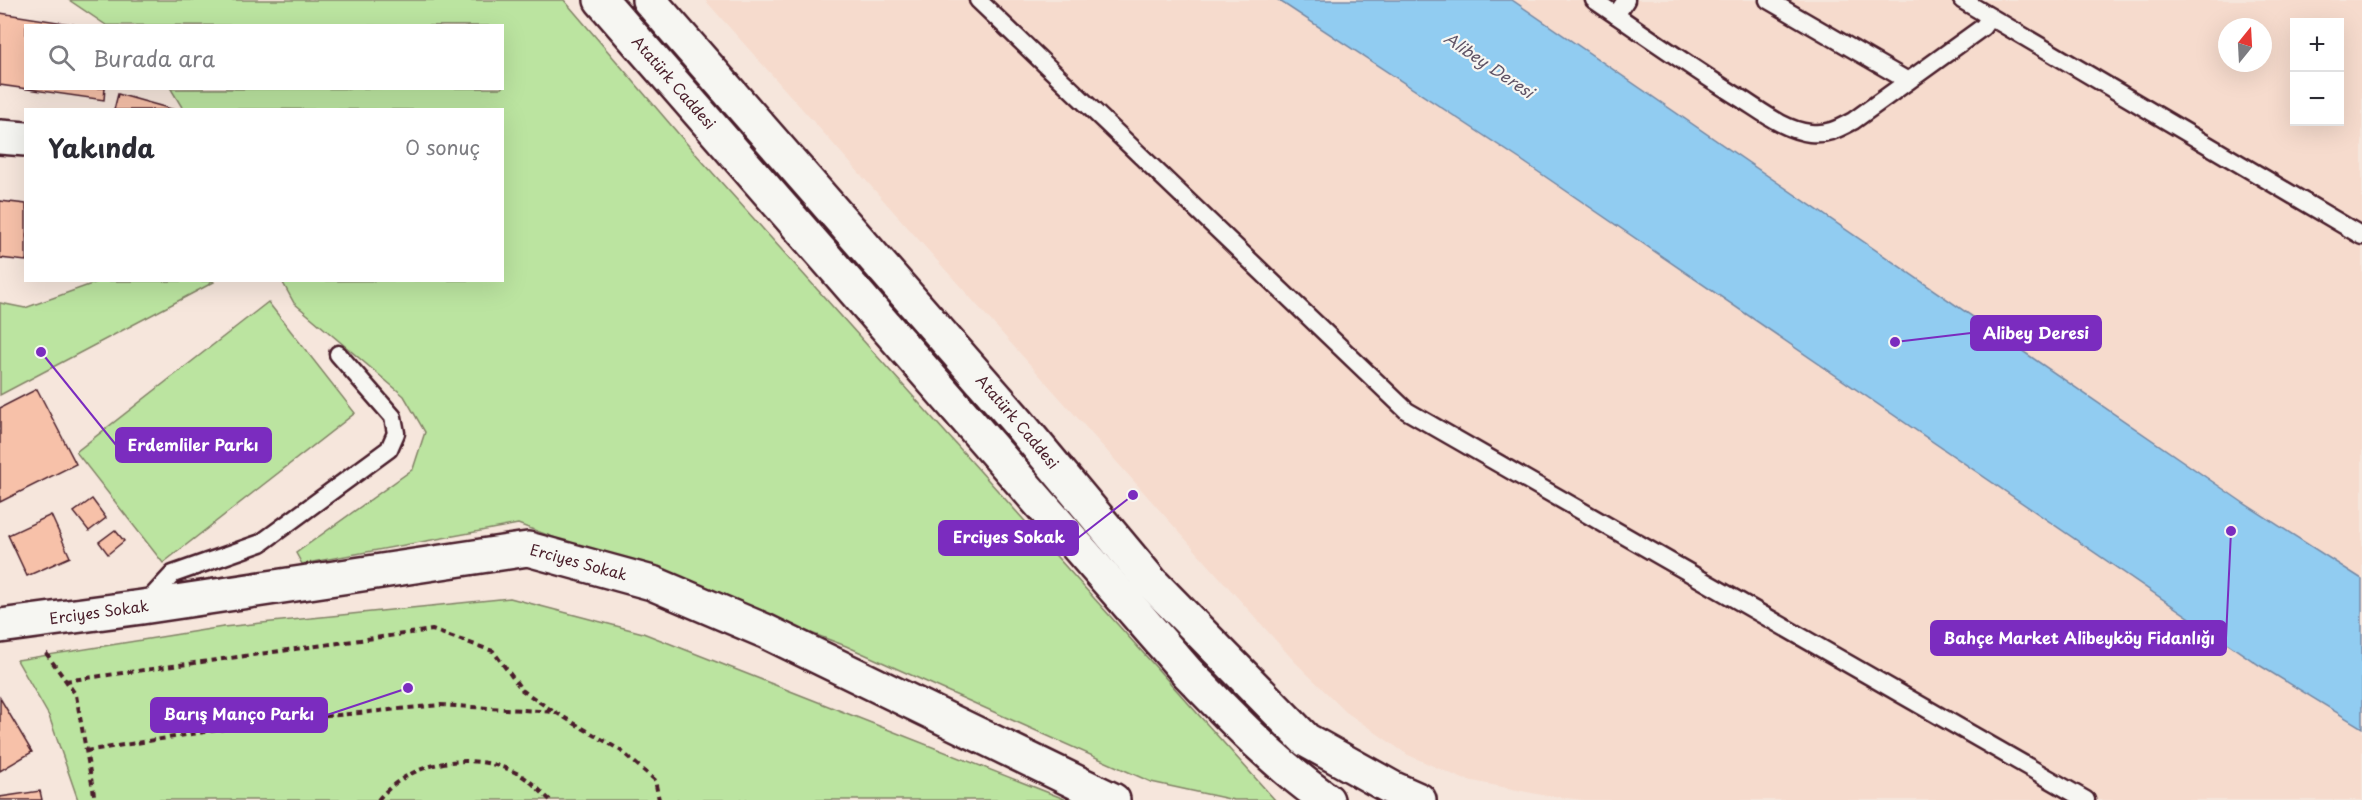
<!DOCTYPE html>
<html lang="tr">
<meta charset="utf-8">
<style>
body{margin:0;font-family:"Playpen Sans",sans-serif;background:#f2f2f3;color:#2b2b33}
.controls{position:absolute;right:18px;top:18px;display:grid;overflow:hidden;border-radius:0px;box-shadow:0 6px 24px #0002}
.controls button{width:54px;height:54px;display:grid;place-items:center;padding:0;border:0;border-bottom:2px solid #e1e1e2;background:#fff;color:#2b2b33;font:30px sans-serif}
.compass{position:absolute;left:2218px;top:18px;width:54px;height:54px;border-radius:50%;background:#fff;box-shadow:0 6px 24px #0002;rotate:18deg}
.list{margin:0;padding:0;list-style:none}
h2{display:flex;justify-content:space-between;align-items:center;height:78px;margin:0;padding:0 24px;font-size:26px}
h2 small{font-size:20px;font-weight:400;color:#7c7c81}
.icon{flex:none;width:33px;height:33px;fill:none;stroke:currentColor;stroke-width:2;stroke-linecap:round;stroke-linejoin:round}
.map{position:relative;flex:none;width:2362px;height:800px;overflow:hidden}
.search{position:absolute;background:#fff;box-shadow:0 6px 24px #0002;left:24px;top:24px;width:480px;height:66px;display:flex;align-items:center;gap:15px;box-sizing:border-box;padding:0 21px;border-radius:0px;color:#7c7c81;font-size:22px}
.panel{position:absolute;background:#fff;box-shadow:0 6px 24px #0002;left:24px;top:108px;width:480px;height:174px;border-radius:0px}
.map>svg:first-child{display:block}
.built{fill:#f6dbcd;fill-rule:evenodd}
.green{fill:#bbe4a0;stroke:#828266;stroke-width:1.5}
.water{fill:#91ccf1;stroke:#7587a2;stroke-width:1.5}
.building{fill:#f7c1a9;stroke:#4a1f2b;stroke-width:1.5}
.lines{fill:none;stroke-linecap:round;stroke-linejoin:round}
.lane-casing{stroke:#4a1f2b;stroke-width:21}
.street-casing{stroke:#4a1f2b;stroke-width:38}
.primary-casing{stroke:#4a1f2b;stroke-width:38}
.path{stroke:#4a1f2b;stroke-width:4;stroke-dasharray:6 4.5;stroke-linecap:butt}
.lane{stroke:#f6f6f2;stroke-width:16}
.street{stroke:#f6f6f2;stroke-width:33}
.primary{stroke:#f6f6f2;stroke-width:33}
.labels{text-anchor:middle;stroke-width:4.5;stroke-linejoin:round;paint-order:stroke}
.street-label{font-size:15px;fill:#4a1f2b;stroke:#f6f6f2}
.water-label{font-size:16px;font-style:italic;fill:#5f5366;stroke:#f6f6f2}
.leader{fill:none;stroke:#7b2cbf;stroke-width:2}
.callout-dot{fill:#7b2cbf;stroke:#f6f6f2;stroke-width:2}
.callout{fill:#7b2cbf;stroke:#7b2cbf;stroke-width:2}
.callout-label{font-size:16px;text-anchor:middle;font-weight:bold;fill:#fff}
</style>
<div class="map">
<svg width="2362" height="800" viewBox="0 0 2362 800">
<rect width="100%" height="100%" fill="#f6e6dc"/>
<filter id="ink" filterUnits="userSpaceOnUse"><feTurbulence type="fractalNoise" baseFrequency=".0167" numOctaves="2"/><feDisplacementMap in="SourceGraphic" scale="12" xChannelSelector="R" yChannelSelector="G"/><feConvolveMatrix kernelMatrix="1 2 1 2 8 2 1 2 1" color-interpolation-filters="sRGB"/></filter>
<g filter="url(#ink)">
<path class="built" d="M705,0H2362V800H1583L1542,795L1463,779L1408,755L1346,712L1295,662ZM2294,22H2340V122H2294ZM2227,27H2263V63H2227Z"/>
<g class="green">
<polygon points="69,0 564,0 694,152 1275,800 1234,800 1151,782 846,646 518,524 302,564 296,553 413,469 425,432 404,396 294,303 282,281 502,280 502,110 183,109 171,89 502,88 502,26 106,25"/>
<polygon points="213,281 214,282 0,395 0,303 25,308 100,281"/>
<polygon points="268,302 355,413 163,563 76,452"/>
<polygon points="510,598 643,633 1067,800 78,800 49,716 17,660 223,627"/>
</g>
<polygon class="water" points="1278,0 1512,0 2245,504 2362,579 2362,728 2259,665 1521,160"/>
<g class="building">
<polygon points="0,13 83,26 26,26 26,88 105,88 104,100 0,85"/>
<polygon points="118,94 175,110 114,110"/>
<polygon points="0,201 26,204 26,261 0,258"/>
<polygon points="37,389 76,464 0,502 0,408"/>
<polygon points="92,499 106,518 89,531 74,512"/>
<polygon points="51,515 70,557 27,576 8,535"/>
<polygon points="115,530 124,541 108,554 99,542"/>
<polygon points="0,698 32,752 0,771"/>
<polygon points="40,791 42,800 0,800 0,797"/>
</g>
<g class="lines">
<defs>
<g id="lane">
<polyline points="978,0 1407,411 2086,800"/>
<path d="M1594,0C1642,33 1690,67 1740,98C1761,111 1784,130 1810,133C1827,135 1838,129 1853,121L1983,27L1990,17"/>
<polyline points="1768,0 1908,81"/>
<polyline points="1962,0 2362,236"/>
<polyline points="1616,15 1626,0"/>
<polyline points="147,602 173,574 261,543 389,449 396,433 393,417 338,354"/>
</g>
<g id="street">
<polyline points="0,137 26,139"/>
<path id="s1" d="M0,626L142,607L528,549L652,583L765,631L1113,800"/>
</g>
<g id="primary">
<path id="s2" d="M601,0L1188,673C1232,718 1275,764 1327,800"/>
<path id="s3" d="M649,0L1015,419L1151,582L1306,740L1392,788L1419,800"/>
</g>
</defs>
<use href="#lane" class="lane-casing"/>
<use href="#street" class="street-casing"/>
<use href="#primary" class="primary-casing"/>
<g class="path">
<polyline points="46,653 76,695 95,800"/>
<polyline points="65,681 432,630 493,651 522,690 554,712"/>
<polyline points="86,751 267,722 440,705 555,712 620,750 655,780 659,800"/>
<path d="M378,800C412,758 481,749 525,778C534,784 542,793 550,800"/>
</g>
<use href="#lane" class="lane"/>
<use href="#street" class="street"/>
<use href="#primary" class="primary"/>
</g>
</g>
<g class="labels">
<g class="street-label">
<text dy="5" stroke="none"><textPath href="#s2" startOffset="110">Atatürk Caddesi</textPath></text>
<text dy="5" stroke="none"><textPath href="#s3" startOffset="560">Atatürk Caddesi</textPath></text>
<text dy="5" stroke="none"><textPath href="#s1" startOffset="586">Erciyes Sokak</textPath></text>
<text dy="5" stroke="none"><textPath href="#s1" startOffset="100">Erciyes Sokak</textPath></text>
</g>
<g class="water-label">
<text transform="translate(1489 65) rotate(34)" y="6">Alibey Deresi</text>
</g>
</g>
<path class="leader" d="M1895 342L1971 333M41 352L116 445M1133 495L1078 538M2231 531L2226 638M408 688L327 715"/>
<g class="callout-dot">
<circle cx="1895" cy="342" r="6"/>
<circle cx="41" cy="352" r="6"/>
<circle cx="1133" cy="495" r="6"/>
<circle cx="2231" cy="531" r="6"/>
<circle cx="408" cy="688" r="6"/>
</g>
<g class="callout">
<rect x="1971" y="316" width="130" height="34" rx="6"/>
<rect x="116" y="428" width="155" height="34" rx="6"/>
<rect x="939" y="521" width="139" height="34" rx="6"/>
<rect x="1931" y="621" width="295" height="34" rx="6"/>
<rect x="151" y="698" width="176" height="34" rx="6"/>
</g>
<g class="callout-label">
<text x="2036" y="339">Alibey Deresi</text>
<text x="193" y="451">Erdemliler Parkı</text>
<text x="1009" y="543">Erciyes Sokak</text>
<text x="2079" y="644">Bahçe Market Alibeyköy Fidanlığı</text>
<text x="239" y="720">Barış Manço Parkı</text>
</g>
</svg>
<div class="controls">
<button>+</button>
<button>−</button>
</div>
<svg class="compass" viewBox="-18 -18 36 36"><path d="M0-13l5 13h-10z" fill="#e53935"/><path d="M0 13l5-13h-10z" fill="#7c7c81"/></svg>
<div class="search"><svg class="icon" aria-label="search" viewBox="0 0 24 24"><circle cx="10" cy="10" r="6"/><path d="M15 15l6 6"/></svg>Burada ara</div>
<section class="panel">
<h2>Yakında<small>0 sonuç</small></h2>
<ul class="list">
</ul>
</section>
</div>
